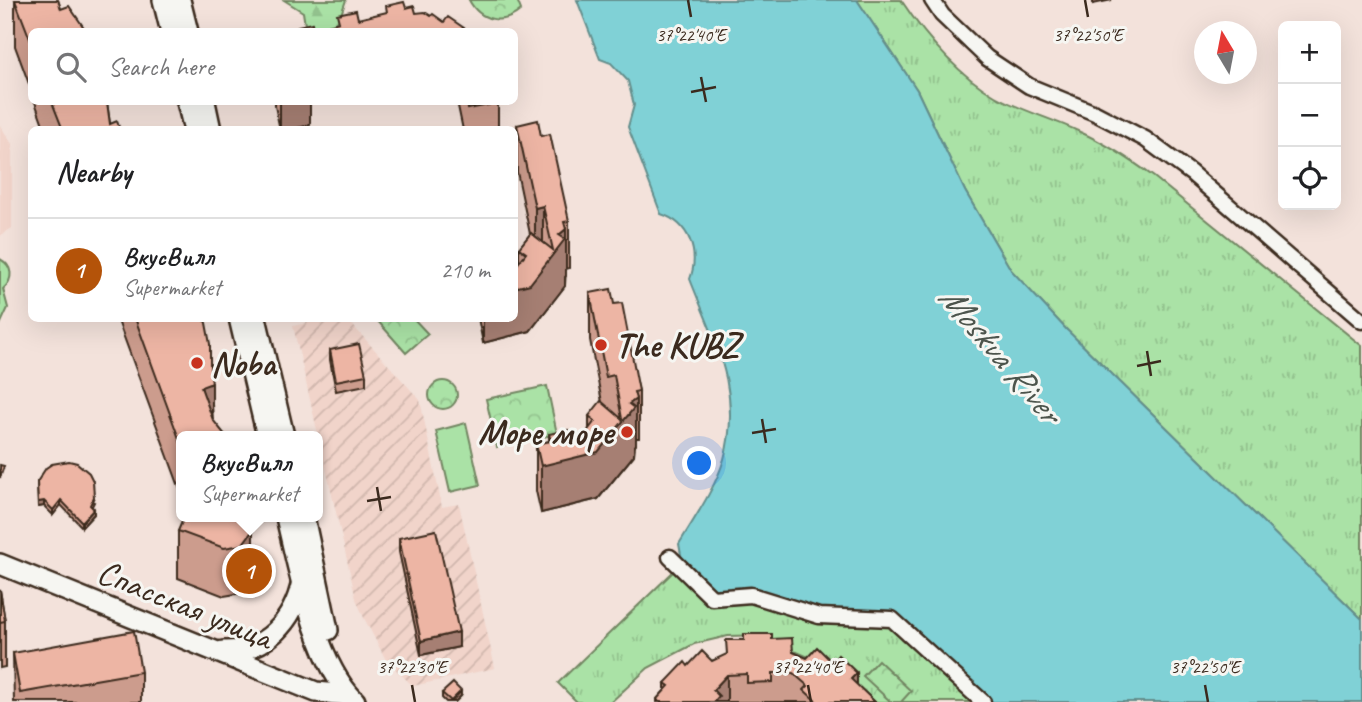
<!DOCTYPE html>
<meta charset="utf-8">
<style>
body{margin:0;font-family:Caveat,sans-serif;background:#f6f6f6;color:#202124}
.controls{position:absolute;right:21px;top:21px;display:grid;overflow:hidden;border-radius:10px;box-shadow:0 7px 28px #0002}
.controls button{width:63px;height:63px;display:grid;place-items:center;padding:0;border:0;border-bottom:2px solid #e0e0e0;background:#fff;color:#202124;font:35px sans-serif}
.compass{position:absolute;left:1194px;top:21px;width:63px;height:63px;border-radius:50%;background:#fff;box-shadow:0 7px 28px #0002;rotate:350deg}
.you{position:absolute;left:700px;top:464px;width:24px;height:24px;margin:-18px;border:5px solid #fff;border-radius:50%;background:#1a73e8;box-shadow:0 0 0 10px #1a73e833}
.badge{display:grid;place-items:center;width:46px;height:46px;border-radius:50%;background:#b45309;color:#fff;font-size:23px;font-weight:700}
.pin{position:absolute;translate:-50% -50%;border:4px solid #fff;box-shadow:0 2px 7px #0006}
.popup{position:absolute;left:176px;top:431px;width:147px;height:91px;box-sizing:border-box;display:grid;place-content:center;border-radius:10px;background:#fff;filter:drop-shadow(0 2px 5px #0005);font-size:23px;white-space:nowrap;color:#757577}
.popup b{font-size:26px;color:#202124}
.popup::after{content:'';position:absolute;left:50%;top:100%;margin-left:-14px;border:14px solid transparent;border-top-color:#fff}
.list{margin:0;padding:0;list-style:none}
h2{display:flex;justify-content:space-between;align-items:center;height:91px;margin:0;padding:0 28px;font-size:30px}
h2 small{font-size:23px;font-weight:400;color:#757577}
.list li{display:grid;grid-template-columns:46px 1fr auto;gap:21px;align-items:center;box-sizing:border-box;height:105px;padding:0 28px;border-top:2px solid #e0e0e0}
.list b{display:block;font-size:26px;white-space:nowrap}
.list p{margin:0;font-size:23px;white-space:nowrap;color:#757577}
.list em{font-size:23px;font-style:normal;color:#757577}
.icon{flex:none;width:38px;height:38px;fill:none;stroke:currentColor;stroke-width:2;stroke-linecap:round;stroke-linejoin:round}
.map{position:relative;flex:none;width:1362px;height:702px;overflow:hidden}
.search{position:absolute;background:#fff;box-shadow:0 7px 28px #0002;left:28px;top:28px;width:490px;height:77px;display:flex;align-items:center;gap:18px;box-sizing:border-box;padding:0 24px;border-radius:10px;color:#757577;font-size:26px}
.panel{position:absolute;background:#fff;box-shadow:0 7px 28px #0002;left:28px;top:126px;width:490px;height:196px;border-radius:10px}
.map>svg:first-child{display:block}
.built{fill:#f1d4ca}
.industrial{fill:url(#industrial-furrows)}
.grass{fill:url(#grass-tufts);stroke:#728662;stroke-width:2}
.forest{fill:url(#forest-firs);stroke:#728662;stroke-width:2}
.park{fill:url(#park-crowns);stroke:#728662;stroke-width:2}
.garden{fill:#aae2a6;stroke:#728662;stroke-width:2}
.water{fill:#80d1d6;stroke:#648e8c;stroke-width:2}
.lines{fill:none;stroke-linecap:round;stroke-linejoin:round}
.street-casing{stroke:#3b2a1e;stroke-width:19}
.secondary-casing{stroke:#3b2a1e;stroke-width:24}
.street{stroke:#f6f6f2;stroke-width:14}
.secondary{stroke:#f6f6f2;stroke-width:19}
.wall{fill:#cc9c8d;stroke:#3b2a1e;stroke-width:2}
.shaded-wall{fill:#a67f73;stroke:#3b2a1e;stroke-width:2}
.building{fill:#edb5a4;stroke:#3b2a1e;stroke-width:2}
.ticks{fill:none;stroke:#3b2a1e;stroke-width:2.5}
.poi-dot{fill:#c8321e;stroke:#f6f6f2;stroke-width:2.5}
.labels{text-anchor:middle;stroke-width:6;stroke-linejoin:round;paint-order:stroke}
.poi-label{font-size:35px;font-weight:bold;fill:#3b2a1e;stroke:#f6f6f2;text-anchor:start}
.street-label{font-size:35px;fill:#3b2a1e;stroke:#f6f6f2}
.water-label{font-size:37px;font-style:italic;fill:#4c544c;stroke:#f6f6f2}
.ticks-label{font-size:18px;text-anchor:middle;fill:#3b2a1e;stroke:#f6f6f2;stroke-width:6;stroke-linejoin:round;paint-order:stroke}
</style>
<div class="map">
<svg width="1362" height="702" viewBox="0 0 1362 702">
<defs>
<pattern id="industrial-furrows" width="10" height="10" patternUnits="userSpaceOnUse" patternTransform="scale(1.75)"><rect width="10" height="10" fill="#f1d4ca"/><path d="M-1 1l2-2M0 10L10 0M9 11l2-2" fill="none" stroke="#d0b6ad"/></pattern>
<pattern id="grass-tufts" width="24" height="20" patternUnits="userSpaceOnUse" patternTransform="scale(1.75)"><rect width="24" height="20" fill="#aae2a6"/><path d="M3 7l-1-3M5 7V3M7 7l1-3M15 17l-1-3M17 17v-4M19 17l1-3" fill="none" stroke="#93c28e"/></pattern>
<pattern id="forest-firs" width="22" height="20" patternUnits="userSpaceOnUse" patternTransform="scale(1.75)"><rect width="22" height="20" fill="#aae2a6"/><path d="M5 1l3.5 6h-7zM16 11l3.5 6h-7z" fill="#93c28e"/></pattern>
<pattern id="park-crowns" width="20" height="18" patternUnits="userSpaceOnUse" patternTransform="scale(1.75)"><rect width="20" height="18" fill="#aae2a6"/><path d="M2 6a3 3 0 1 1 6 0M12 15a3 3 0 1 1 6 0" fill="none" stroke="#93c28e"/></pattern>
</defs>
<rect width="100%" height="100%" fill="#f3e2db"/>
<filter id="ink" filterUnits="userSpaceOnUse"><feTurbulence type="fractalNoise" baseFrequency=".0143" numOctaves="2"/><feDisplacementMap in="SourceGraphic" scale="14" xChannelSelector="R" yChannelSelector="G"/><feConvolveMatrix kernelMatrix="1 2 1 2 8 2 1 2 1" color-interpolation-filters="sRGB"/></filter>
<g filter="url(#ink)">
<polygon class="built" points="0,125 12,144 12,228 0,236"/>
<polygon class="industrial" points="325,319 347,319 420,400 442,507 459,504 495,668 413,686 386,660 364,618 356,599 293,326"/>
<g class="grass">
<path d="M857,0H901C925,36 957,74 995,96C1022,111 1053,119 1080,132C1107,144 1131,160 1154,177L1362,346V619L1066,329L1011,270L965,191L917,90Z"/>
<polygon points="676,569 751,600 891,623 977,702 873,702 839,670 797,652 772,649 767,635 728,636 694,644 648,668 611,702 577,702 558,683"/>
</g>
<polygon class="forest" points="284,0 346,0 339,20 325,30 305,25 303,12"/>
<g class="park">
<path d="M469,0H517L521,10C503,26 480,21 469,0Z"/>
<path d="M0,259C13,266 14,279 3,289L8,308L0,325Z"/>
<polygon points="376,319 414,319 428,334 406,353"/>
<circle cx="443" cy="395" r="14"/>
<polygon points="547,386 557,434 497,447 486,399"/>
<polygon points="878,660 911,691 901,702 891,702 863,676"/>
</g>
<polygon class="garden" points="466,423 480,485 450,492 436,431"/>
<path class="water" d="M577,0H857L917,90L965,191L1011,270L1066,329L1362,619V702H990L893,614L819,609L716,593L682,560L679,544C694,519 716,487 724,459C743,390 714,341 690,279C700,252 689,223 661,214L628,127L634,105L628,81L611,63L600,59Z"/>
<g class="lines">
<defs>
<g id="street">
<polyline points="932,0 942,15 987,58 1029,86 1095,113 1145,139 1191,173 1362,321"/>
<polyline points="670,557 712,598 751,595 819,616 892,619 983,702"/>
</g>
<g id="secondary">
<polyline points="163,0 171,32"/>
<polyline points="180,0 188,32"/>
<polyline points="187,102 194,130"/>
<polyline points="205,102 211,130"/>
<polyline points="239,318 267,436"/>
<polyline points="256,318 284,436"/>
<path d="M286,517C299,571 315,661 355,701"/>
<polyline points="304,517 328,630"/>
<polyline points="0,564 316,692 349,695"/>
<path d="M223,651C265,653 294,621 302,581"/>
</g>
</defs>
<use href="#street" class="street-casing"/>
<use href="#secondary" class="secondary-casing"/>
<use href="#street" class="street"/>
<use href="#secondary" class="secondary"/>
</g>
<g class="wall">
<polygon points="15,0 58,0 61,9 32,32 32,92 15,46"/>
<polygon points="35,102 107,102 110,124 120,130 45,130"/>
<polygon points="275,102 310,102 310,125 289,130 280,130 275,106"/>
<polygon points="451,102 498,102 498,130 463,130 458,106"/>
<polygon points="517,125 541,136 569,221 569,268 566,269 565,286 530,331 483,343 478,318 514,318 516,266 519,262 519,248 530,234 517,172"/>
<polygon points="590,293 614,304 639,391 639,438 636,438 634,455 598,499 541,513 536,491 536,444 549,441 549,434 570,437 585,434 589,430 589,416 602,402 590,340"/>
<polygon points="117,318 204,318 210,372 213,420 181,436 181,492"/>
<polygon points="330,350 366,375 366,385 336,391 330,360"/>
<polygon points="37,482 94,502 92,506 94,514 82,527 61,505 53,515 44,506 38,507"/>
<polygon points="253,517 253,578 242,593 224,596 178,578 178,531"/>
<polygon points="399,538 459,647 421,655 399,552"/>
<polygon points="0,590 5,621 5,667 0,668"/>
<polygon points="772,639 793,652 857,685 875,702 657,702 657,699 665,690 665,683 688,666 712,661"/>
<polygon points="13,653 141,672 141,702 14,702"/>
<polygon points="442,693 461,696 455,702 446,702 442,698"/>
</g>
<g class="shaded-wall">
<polygon points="1093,0 1112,0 1093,4"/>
<polygon points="280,102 310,102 310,125 289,130 280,130"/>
<polygon points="543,206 543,253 535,255 535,208"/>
<polygon points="566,229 566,276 565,277 565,286 530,331 483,343 483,318 514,318 514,288 559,246 559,235"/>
<polygon points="210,344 210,384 212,383 212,431 201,387"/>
<polygon points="636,399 636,445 634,446 634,455 598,499 541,513 541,466 629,415 629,404"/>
<polygon points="61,500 61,505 53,515 53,510"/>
<polygon points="44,501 44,506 38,507 38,502"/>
<polygon points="94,509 94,514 82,527 82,522"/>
<polygon points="253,518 253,578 242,593 242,545"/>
<polygon points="459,632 459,647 421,655 421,641"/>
<polygon points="857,673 857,702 851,679"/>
<polygon points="727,675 727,702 713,702 713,690"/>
<polygon points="461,691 461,696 455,702 451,702"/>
</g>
<g class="building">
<polygon points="15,0 58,0 61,9 69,6 87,32 32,32 32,44"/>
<polygon points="404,2 406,8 414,6 416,13 425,12 431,16 433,14 444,22 448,17 464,28 461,32 299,32 298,26 312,23 313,29 339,22 337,14 356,10 358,19 387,12 386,6"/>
<polygon points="52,102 107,102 110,124 117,121 120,130 63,130"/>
<polygon points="467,102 488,102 489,105 468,109"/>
<polygon points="538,120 541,136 550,134 569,221 564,222 566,229 559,235 565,239 530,284 514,288 514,266 516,266 526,253 519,248 531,233 553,250 543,206 535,208 517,125"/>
<polygon points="611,289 614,304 622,303 639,391 634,392 636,399 629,404 634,408 598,452 541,466 536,444 551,441 549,434 568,430 570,437 585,434 595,421 589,416 601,401 622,419 614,375 606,377 590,293"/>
<polygon points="135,318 204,318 206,323 210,344 210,367 212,383 201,387 213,420 226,436 181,436 181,444"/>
<polygon points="359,344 366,375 336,381 330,350"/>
<polygon points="69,461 77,463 89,473 93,481 94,497 90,505 94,509 82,522 61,500 53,510 44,501 38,502 37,482 46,468 52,464"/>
<polygon points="0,465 4,466 0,478"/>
<polygon points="184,517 253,517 253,530 242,545 224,548 178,531"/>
<polygon points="436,530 459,632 421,641 399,538"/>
<polygon points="0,590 5,621 0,622"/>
<polygon points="134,631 141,672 20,693 13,653"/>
<polygon points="744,634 772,634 772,639 792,638 793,652 807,658 817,647 832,662 838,655 857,673 851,679 875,702 817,702 804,690 808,686 793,673 773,673 773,682 747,683 747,674 727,675 713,690 719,696 714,702 659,702 657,699 669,686 665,683 685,662 688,666 702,651 712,661 727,654 726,640 744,640"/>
<polygon points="453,683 461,691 451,701 442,693"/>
</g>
</g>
<path class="ticks" d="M688,0L691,17M1085,0L1088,17M701,77L706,102M691,92L716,87M1147,351L1151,376M1137,366L1161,361M762,419L766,443M752,433L776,429M377,487L381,511M367,501L391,497M412,685L415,702M808,685L811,702M1205,685L1208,702"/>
<g class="poi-dot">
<circle cx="601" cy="345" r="7"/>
<circle cx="197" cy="363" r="7"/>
<circle cx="627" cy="432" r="7"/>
</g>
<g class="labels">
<g class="poi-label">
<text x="615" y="357">The KUBZ</text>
<text x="211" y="375">Noba</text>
<text x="613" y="444" text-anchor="end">Море море</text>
</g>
<g class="street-label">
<text transform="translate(185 604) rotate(22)" y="12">Спасская улица</text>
</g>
<g class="water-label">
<text transform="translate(1001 353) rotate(50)" y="13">Moskva River</text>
</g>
</g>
<g class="ticks-label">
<text x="691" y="41">37°22'40"E</text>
<text x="1088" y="41">37°22'50"E</text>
<text x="412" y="673">37°22'30"E</text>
<text x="808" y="673">37°22'40"E</text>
<text x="1205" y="673">37°22'50"E</text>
</g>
</svg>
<div class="controls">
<button>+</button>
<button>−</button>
<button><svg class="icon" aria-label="locate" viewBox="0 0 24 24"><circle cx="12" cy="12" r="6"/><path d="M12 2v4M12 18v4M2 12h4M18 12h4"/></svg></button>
</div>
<svg class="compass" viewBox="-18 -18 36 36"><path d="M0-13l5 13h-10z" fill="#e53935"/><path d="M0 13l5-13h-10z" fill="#757577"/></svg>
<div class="you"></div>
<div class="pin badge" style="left:249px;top:571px">1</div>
<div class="popup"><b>ВкусВилл</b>Supermarket</div>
<div class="search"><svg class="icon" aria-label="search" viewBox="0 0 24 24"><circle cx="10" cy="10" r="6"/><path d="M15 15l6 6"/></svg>Search here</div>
<section class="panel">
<h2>Nearby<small></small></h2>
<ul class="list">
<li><span class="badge">1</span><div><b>ВкусВилл</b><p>Supermarket</p></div><em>210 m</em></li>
</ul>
</section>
</div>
